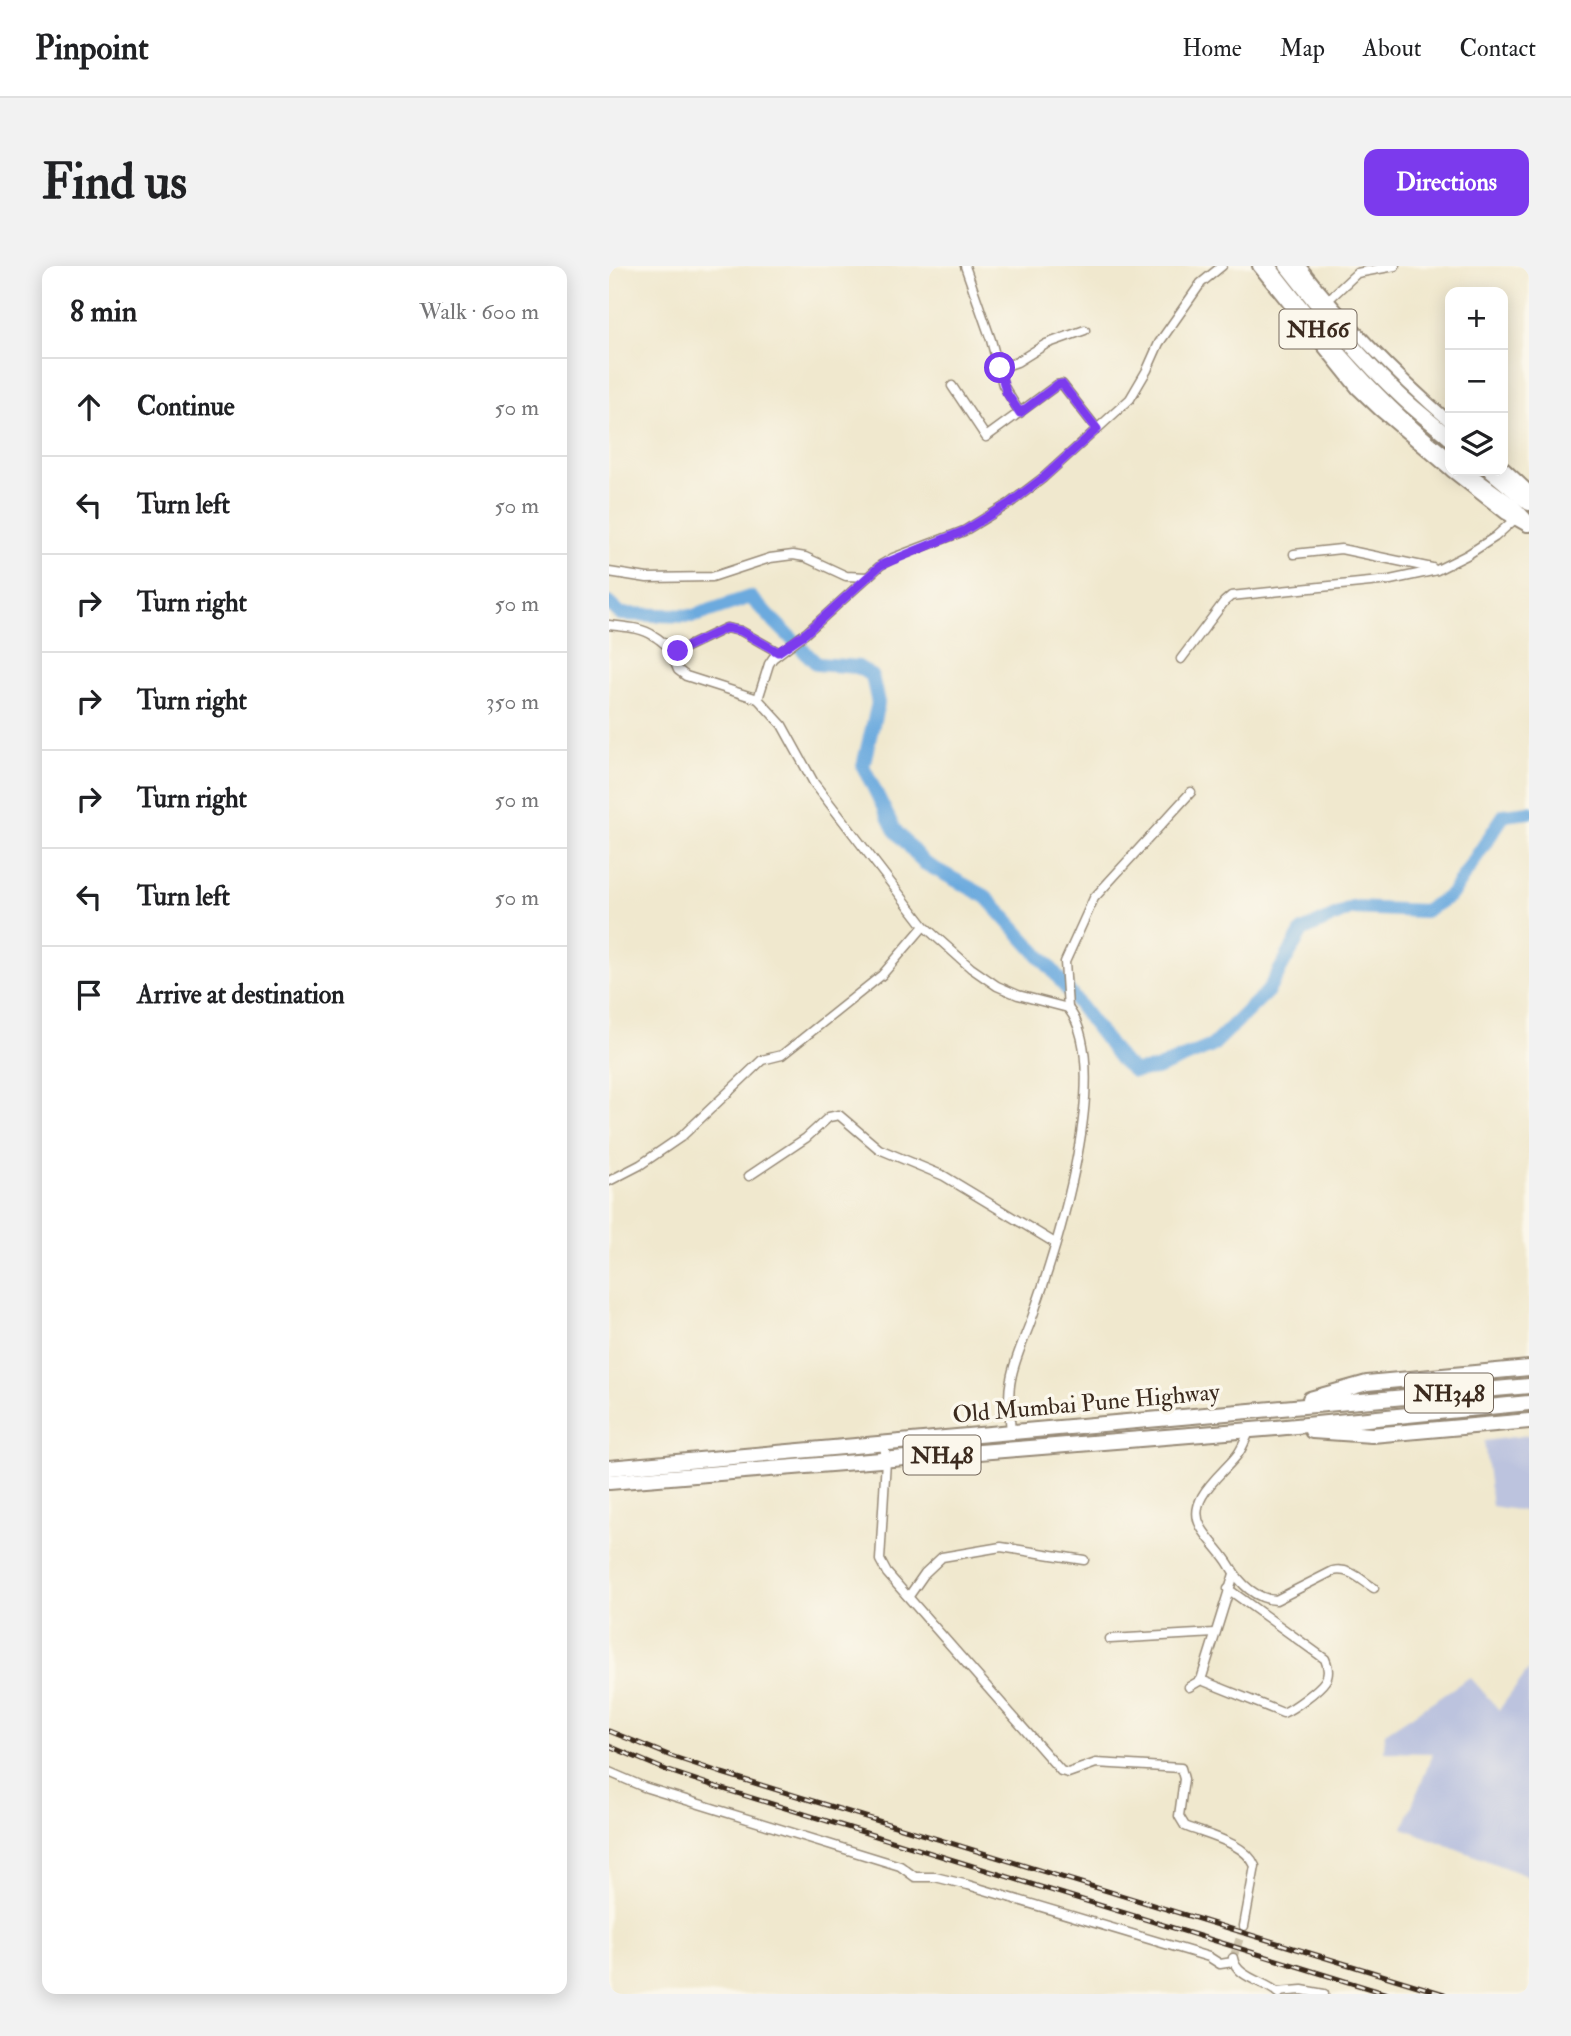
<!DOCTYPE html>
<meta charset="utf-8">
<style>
body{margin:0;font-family:"IM FELL Double Pica",serif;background:#f2f2f2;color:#202124}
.controls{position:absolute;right:21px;top:21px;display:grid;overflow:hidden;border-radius:14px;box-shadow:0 4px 18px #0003}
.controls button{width:63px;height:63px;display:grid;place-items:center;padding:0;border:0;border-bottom:2px solid #e0e0e0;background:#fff;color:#202124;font:35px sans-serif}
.stop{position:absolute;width:21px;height:21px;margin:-16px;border:5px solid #7c3aed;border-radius:50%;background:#fff}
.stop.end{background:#7c3aed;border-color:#fff;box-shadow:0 2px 7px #0008}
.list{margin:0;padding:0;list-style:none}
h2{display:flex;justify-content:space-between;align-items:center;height:91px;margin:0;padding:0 28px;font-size:30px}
h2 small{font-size:23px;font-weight:400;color:#757577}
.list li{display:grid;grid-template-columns:46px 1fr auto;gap:21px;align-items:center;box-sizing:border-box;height:98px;padding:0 28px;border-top:2px solid #e0e0e0}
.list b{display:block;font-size:26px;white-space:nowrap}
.list em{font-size:23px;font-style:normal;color:#757577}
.icon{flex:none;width:38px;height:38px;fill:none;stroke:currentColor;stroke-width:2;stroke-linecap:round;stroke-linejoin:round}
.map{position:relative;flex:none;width:920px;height:1728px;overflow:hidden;border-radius:14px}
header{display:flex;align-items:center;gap:42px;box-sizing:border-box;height:98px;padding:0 35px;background:#fff;border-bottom:2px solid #e0e0e0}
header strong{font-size:33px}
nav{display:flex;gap:38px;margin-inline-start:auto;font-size:24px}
.intro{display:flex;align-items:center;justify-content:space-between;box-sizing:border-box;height:168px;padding:0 42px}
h1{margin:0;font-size:49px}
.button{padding:18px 32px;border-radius:14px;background:#7c3aed;color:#fff;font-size:24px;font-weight:700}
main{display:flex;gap:42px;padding:0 42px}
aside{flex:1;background:#fff;border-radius:14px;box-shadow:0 4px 18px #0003}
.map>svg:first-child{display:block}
.industrial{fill:#bcc3de}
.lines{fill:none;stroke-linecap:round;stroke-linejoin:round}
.river{stroke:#6caade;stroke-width:14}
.street-tunnel{stroke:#ccc2ab;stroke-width:8;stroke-dasharray:8 4;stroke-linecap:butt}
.street-casing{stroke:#968976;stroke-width:11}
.secondary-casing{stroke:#968976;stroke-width:14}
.highway-casing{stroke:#968976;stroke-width:18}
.street{stroke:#fff;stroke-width:8}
.secondary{stroke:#fff;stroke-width:10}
.highway{stroke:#fff;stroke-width:14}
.rail-casing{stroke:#3b2a1e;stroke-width:5}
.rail{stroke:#fbf7ec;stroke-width:2.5;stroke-dasharray:8;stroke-linecap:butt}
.route{stroke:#7c3aed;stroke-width:9}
.labels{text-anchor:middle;stroke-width:7;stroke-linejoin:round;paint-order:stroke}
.shield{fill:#fbf7ec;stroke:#75685c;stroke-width:2}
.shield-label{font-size:23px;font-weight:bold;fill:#3b2a1e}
.street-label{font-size:24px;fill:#3b2a1e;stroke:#fbf7ec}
</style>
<header>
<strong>Pinpoint</strong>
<nav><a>Home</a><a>Map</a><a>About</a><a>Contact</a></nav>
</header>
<div class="intro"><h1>Find us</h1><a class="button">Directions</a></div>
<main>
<aside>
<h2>8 min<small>Walk · 600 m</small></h2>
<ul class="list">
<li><svg class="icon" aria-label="ahead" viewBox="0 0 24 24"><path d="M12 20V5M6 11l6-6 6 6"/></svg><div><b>Continue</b></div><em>50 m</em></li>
<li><svg class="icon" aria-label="left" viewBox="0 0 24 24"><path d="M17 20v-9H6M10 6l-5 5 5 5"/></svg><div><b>Turn left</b></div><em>50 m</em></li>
<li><svg class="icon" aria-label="right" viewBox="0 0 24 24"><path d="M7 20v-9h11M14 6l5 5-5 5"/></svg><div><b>Turn right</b></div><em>50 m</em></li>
<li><svg class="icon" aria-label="right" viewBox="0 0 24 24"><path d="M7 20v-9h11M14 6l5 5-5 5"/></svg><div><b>Turn right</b></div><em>350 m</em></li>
<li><svg class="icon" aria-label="right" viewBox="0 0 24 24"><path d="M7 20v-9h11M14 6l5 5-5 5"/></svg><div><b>Turn right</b></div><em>50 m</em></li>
<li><svg class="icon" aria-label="left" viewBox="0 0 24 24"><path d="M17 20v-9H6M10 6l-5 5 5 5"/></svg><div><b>Turn left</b></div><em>50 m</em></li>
<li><svg class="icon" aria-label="arrive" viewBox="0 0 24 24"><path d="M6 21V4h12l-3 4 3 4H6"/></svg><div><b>Arrive at destination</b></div></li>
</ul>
</aside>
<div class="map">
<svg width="920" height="1728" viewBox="0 0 920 1728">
<rect width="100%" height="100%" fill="#fbf7ec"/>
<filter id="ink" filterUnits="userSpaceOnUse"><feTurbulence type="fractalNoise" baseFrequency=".0143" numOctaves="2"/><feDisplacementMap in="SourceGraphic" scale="14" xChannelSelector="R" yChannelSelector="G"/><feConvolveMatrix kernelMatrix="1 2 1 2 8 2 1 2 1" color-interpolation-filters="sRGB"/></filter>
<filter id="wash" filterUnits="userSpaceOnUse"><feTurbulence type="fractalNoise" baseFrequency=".00686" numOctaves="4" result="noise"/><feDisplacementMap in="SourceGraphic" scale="28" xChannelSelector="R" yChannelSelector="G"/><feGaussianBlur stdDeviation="1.57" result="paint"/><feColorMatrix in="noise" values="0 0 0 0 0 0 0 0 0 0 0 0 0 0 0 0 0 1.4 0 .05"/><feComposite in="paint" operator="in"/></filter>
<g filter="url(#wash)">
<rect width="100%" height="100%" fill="#f0e8ce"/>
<g class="industrial">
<polygon points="920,1169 920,1246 883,1240 875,1175"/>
<polygon points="920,1403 920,1611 794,1562 824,1487 775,1486 776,1467 861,1411 890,1444"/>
</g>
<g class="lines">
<polyline class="river" points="0,337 12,348 85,350 141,331 208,398 249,401 263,410 269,437 254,500 285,563 315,597 376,630 445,706 512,794 525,805 547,803 603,780 659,725 693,665 743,642 816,645 842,629 895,549 920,546"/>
</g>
</g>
<g filter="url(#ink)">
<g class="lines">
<polyline class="street-tunnel" points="624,1692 635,1660"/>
<defs>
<g id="street">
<polyline points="356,0 382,74 394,119 411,147"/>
<polyline points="718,35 748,7 786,0"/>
<polyline points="391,102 408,96 437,78 476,64"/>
<polyline points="343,120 377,171 448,119 453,118 488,163"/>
<polyline points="685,288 732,283 823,302"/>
<polyline points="0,306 38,312 103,311 161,292 184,289 196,291 237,310 258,311"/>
<path d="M0,359C15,361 32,361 45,370C54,375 59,383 69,385L117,362L132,365L169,386"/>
<polyline points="60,382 69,404 77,410 149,433"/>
<polyline points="572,393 615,336 622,330 781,314 828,304 858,289 886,271 906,253"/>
<polyline points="459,742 456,696 485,632 582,526"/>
<polyline points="140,910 197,872 220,851 230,849 270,883 335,910 446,977"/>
<polyline points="0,915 31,899 72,871 153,794 173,789 273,709 315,660"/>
<path d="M641,1164C637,1172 634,1181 629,1188C615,1207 576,1233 592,1261C600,1275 613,1286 621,1300C631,1318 647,1333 667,1334L724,1305C740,1301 752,1314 765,1322"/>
<path d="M402,1167C401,1150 398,1131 402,1113C406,1090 419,1066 426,1043C449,977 505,800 459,742L409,729L388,720L362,702L315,660L205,517L173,459L149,433L160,398L164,392L197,367L272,299L284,292L355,265L401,237L434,212L521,133L538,104L550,77L592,17L613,0"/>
<path d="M275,1178L277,1194L271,1294L278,1307L452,1505L459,1507L487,1497L572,1502L575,1513L570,1550L576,1560C597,1569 636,1576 646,1600L635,1660"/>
<polyline points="300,1330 316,1307 333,1291 392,1281 475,1294"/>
<polyline points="501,1373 606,1367"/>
<path d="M592,1414L674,1447C684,1443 710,1424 716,1415C721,1408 719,1400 716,1393L619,1323"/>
<polyline points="580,1421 592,1414 625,1308"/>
<polyline points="0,1506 35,1521 291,1600 306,1611 326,1611 359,1619 600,1691 611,1698 624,1696"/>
<path d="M624,1692C627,1712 657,1715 670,1728"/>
<polyline points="668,1726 693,1724 715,1728"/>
</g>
<g id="secondary">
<polyline points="649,0 749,124 770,144 841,204"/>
<path d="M691,0C735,56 787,109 841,156"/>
<polyline points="894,201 920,225"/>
<polyline points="842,205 897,248 918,260"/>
</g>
<g id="highway">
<path d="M659,0C713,70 770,139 841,194"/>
<path d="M678,0C714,46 752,94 796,134C810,147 826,159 841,172"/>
<polyline points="855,205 903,240 920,258"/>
<polyline points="882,205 920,237"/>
<polyline points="701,1133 758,1117 920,1102"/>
<polyline points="703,1165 763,1169 920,1155"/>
<polyline points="0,1202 920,1120"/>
<polyline points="0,1216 667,1162 920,1137"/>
</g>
</defs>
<use href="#street" class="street-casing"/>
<use href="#secondary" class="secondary-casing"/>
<use href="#highway" class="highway-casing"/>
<use href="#street" class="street"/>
<use href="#secondary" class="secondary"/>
<use href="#highway" class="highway"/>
<defs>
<g id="rail">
<polyline points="0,1465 62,1490 113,1507 835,1728"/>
<polyline points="0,1480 57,1504 108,1521 778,1728"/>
</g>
</defs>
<use href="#rail" class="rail-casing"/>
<use href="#rail" class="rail"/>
</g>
</g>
<g class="lines" filter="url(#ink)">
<polyline class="route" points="69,385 117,362 132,365 169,386 197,367 272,299 355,265 401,237 434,212 488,163 453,118 448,119 411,147 397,126 391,102"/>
</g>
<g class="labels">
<g class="shield">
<rect x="670.5" y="43.5" width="77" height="39" rx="5"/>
<rect x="796" y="1107.5" width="88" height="39" rx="5"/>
<rect x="294.5" y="1169.5" width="77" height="39" rx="5"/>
</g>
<g class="shield-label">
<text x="709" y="71">NH66</text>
<text x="840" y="1135">NH348</text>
<text x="333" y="1197">NH48</text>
</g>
<g class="street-label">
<text transform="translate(477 1137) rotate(-5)" y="8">Old Mumbai Pune Highway</text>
</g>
</g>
</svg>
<div class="controls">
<button>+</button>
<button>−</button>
<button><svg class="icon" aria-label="layers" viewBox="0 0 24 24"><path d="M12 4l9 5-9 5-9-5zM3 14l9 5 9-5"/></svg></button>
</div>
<div class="stop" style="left:391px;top:102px"></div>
<div class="stop end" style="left:69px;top:385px"></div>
</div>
</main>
